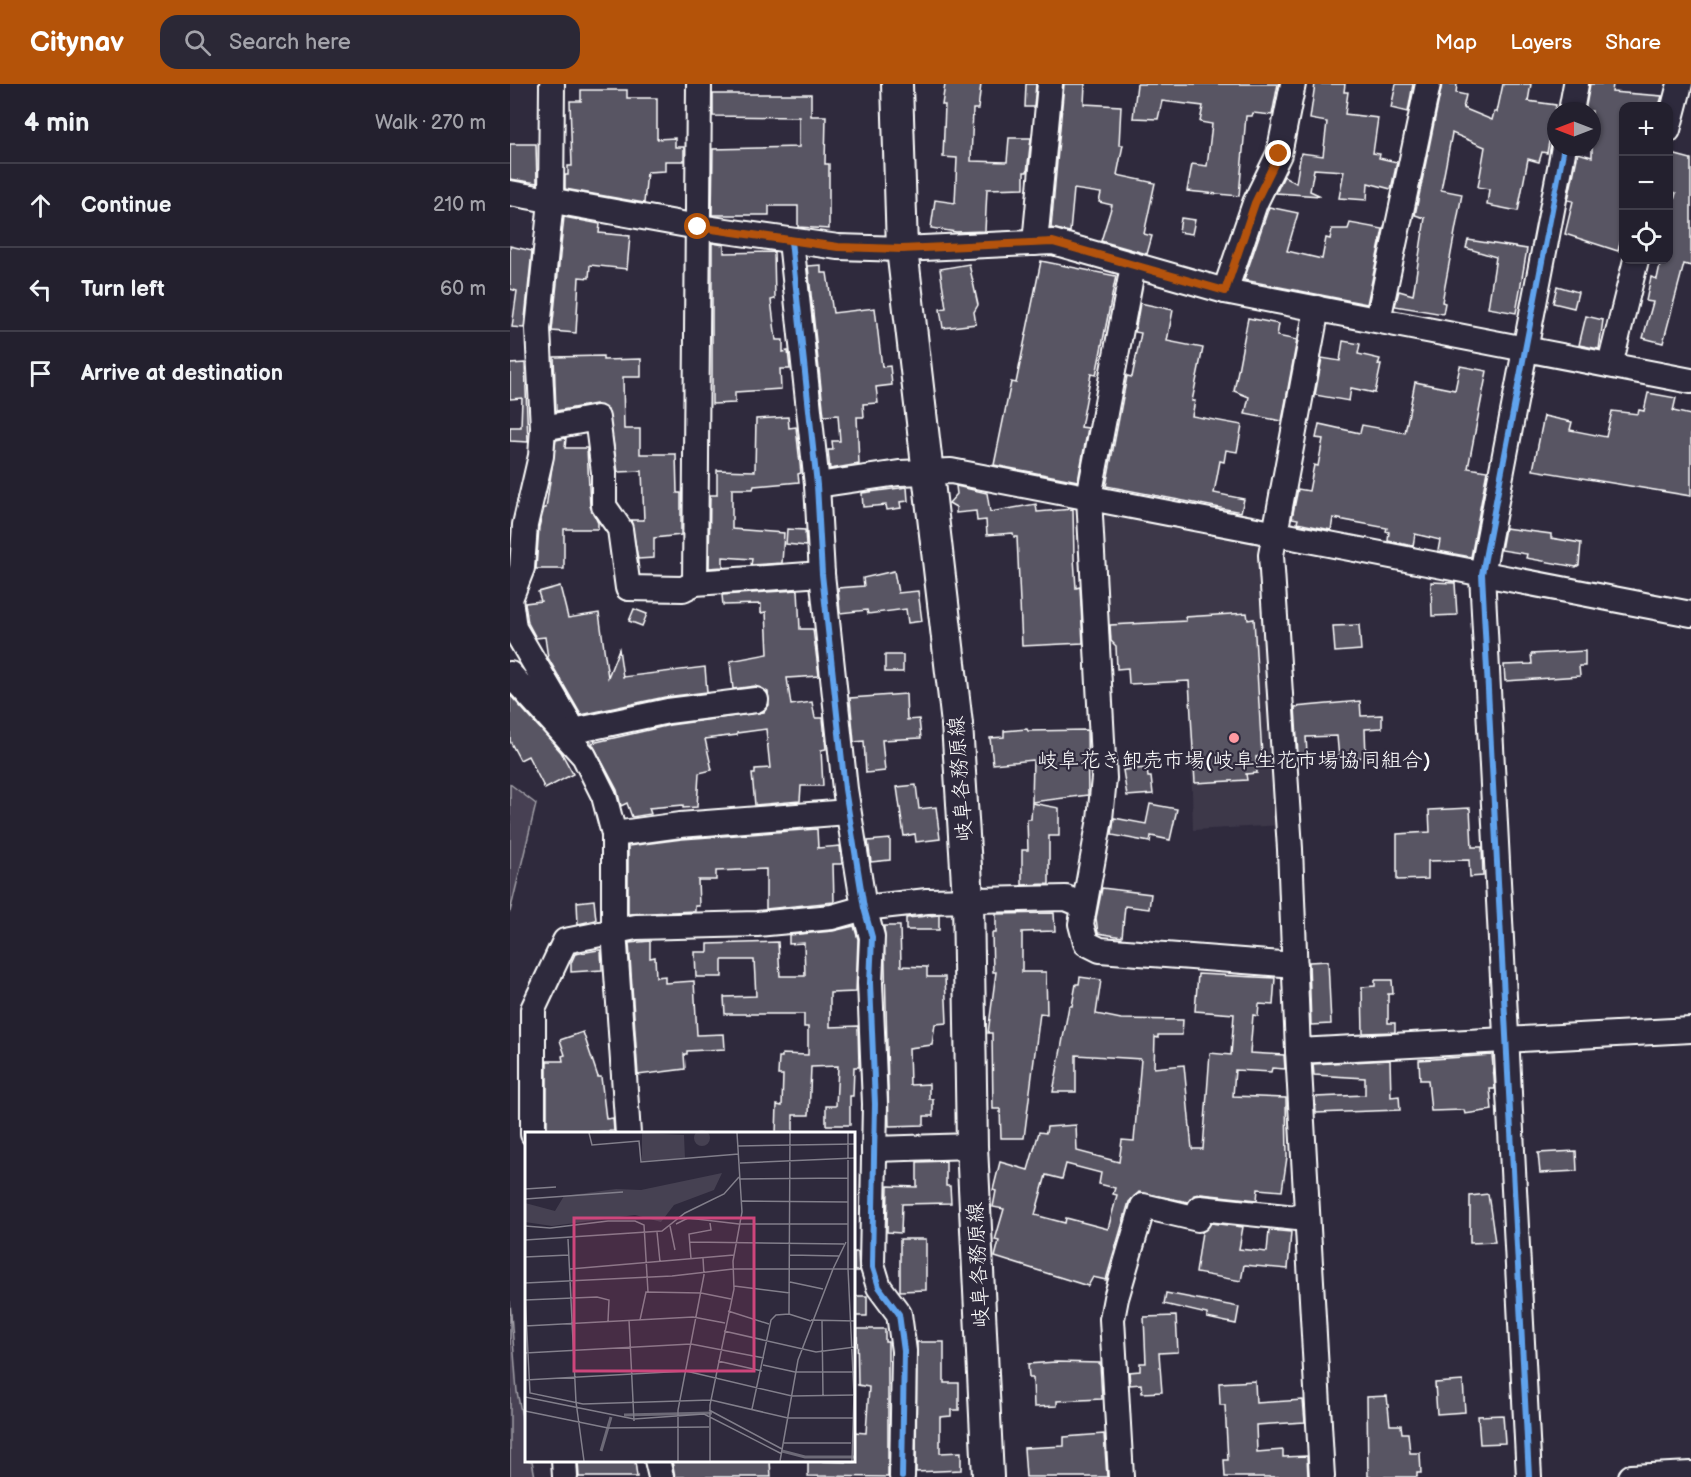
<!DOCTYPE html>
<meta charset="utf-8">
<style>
body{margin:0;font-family:"Balsamiq Sans","Klee One",sans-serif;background:#2b2836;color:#f1f3f6}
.controls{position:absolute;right:18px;top:18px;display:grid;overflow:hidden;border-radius:12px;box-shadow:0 2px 4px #0004}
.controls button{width:54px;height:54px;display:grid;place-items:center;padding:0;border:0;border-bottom:2px solid #403e4a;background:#23202e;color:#f1f3f6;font:30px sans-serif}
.compass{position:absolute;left:1037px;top:18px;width:54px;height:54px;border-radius:50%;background:#23202e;box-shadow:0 2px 4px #0004;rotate:270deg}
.stop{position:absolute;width:18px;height:18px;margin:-14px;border:4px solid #b45309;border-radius:50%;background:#fff}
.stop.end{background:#b45309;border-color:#fff;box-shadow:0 2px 6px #0008}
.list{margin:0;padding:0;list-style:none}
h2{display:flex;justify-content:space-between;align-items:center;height:78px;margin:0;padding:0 24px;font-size:26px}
h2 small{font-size:20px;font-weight:400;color:#a3a3aa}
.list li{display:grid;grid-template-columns:39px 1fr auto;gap:18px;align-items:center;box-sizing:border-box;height:84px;padding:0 24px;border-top:2px solid #403e4a}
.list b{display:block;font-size:22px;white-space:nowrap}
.list em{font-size:20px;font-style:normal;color:#a3a3aa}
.icon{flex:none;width:33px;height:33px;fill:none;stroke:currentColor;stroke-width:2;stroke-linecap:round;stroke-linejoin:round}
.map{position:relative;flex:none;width:1181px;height:1393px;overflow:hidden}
header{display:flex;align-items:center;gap:36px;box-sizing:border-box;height:84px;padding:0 30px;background:#b45309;color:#fff}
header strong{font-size:28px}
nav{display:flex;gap:33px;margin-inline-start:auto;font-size:21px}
.search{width:420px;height:54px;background:#2b2836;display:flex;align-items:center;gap:15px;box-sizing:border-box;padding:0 21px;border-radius:18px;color:#a3a3aa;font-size:22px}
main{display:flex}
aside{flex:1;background:#23202e}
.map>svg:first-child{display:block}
.built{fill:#3c3749}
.green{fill:#464152;stroke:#a2a0a8;stroke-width:1.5}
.building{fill:#595564;stroke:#fff;stroke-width:1.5;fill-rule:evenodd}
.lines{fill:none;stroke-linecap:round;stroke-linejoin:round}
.minor-casing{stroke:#fff;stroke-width:28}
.major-casing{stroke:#fff;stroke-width:34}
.minor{stroke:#2f2a3d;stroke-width:24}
.major{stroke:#2f2a3d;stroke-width:30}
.cycleway-casing{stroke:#2f2a3d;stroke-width:10}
.cycleway{stroke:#60a3ed;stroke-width:6}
.route{stroke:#b45309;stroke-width:8}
.poi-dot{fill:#ff9aa2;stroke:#2f2a3d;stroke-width:2}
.labels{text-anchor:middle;stroke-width:4.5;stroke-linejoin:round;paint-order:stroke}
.poi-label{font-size:21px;fill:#fff;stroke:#2f2a3d}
.street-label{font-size:21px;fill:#fff;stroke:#2f2a3d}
.inset-river{fill:none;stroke:#6d6a77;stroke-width:3}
.inset-road{fill:none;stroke:#827f8b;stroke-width:1.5}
.view{fill:#ce467c;fill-opacity:0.15;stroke:#ce467c;stroke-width:3}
.inset-edge{fill:none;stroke:#fff;stroke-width:3}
</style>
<header>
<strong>Citynav</strong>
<div class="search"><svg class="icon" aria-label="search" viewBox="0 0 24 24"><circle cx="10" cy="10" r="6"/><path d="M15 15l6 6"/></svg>Search here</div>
<nav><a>Map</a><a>Layers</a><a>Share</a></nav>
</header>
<main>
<aside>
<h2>4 min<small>Walk · 270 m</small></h2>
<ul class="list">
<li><svg class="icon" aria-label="ahead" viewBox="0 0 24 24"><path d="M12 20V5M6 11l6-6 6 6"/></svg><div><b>Continue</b></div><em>210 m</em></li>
<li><svg class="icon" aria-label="left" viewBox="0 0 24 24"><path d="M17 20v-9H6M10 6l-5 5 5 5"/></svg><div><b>Turn left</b></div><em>60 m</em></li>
<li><svg class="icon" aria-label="arrive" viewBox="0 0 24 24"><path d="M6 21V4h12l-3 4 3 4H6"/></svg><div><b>Arrive at destination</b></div></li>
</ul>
</aside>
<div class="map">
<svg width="1181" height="1393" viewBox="0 0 1181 1393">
<rect width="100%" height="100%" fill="#2f2a3d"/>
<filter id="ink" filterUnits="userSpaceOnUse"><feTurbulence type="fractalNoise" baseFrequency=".0167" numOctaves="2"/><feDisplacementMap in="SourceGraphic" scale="12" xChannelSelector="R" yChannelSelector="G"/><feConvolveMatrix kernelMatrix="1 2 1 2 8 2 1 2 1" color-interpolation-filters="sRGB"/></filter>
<g filter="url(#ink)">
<polygon class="built" points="587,421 755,457 774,741 683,746 678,561 594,567"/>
<g class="green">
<polygon points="0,700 26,720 0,828"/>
<polygon points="0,1217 7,1308 16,1352 16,1376 22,1377 25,1393 0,1393"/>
</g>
<g class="building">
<polygon points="435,0 471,0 468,25 463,25 461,77 497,78 499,54 521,54 517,88 514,88 514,104 477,105 475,147 446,148 421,144 425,116 445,119 447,74 433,73 435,21 432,21"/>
<polygon points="516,0 526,0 524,23 515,23"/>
<polygon points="554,0 575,0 574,20 611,22 609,61 613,61 607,91 645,99 634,150 642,152 637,170 591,157 602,121 589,118 591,109 564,105 560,148 541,144"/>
<polygon points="627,0 768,0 762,31 743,29 742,32 736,32 729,112 677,107 682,80 697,82 702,40 690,38 693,22 652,17 648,35 623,34"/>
<polygon points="805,0 835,0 834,8 838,8 835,30 868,34 863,69 870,70 869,74 887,78 881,105 858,99 857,116 829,114 834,87 804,85 800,107 811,112 766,109 774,92 786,99 791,69 813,72 817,38 800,35"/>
<polygon points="886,0 903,0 898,28 881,24"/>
<polygon points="932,0 947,0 946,9 956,11 953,24 982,36 984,28 987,28 993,0 1021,0 1018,17 1046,21 1037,69 1032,68 1029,78 1018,75 1008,127 977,121 979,105 968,103 975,63 942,49 931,106 952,110 932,218 935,219 933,230 885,222 889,207 903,211 915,134 905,131"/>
<polygon points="1080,0 1103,0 1102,8 1152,12 1149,22 1113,22 1113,134 1110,146 1113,148 1108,167 1055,150 1063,117 1058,116 1068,69 1082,73 1082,27 1075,27"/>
<polygon points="71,6 117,6 117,14 147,14 147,55 165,54 165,63 174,63 174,77 155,77 155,87 137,88 134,119 55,105 55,91 58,91 58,82 62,82 60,17 71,17"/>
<polygon points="203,10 301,10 301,32 316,32 315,80 319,80 319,145 288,143 288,122 259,122 259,131 202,131 203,65 289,63 289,33 203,32"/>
<polygon points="0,60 26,60 27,99 0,95"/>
<polygon points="1162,70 1181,75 1181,182 1174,180 1153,259 1133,254 1143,218 1136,217 1141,193 1147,195 1151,176 1158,176 1158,137 1166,109 1158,107"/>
<polygon points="759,123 788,129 777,167 812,175 816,154 820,155 822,145 838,145 840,139 873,145 857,220 734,196"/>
<polygon points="54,133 90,140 89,149 120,152 117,185 80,181 79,194 69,193 66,249 42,247"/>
<polygon points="671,134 685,136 682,150 669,148"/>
<polygon points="958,156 1017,165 1006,229 978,224 986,173 956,164"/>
<polygon points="202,159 214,161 214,169 264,168 265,215 261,216 266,256 273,256 273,268 278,267 280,285 270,285 271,305 225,308 225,319 202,320"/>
<polygon points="0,162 22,167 14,244 2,243 7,207 0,205"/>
<polygon points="531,177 606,192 586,291 581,290 571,343 578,344 568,397 484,381 501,298 506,299"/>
<polygon points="459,180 468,221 464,228 466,240 433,244 430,225 436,224 430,185"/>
<polygon points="311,181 311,189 317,189 323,229 365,224 372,283 380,282 382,301 366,303 368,319 353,320 354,333 347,333 349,380 320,385 318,366 323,366 322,357 330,357 328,331 314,332 298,182"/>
<polygon points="1047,202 1068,208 1064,224 1043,219"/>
<polygon points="630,219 663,226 657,257 693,264 682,317 685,317 682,332 732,341 727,368 716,366 714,378 710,377 704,409 734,415 731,428 596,402 617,292 622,293 631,249 625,248"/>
<polygon points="1076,232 1093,236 1089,265 1069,261"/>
<polygon points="738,234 769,240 767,252 787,256 772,337 735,330 739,313 724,307"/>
<polygon points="833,257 850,260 848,270 870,275 868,281 871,281 865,309 841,304 839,317 805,311 812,274 830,277"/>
<polygon points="93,272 93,276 131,275 131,293 113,293 114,345 130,345 130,370 166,370 167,409 171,409 171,451 144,454 144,474 128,475 121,436 134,436 132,387 108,388 98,326 85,320 46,327 44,273"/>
<polygon points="15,279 18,358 0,357 0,343 11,343 12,314 0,315 0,280"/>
<polygon points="950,282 977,287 958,384 977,387 961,473 928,467 930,456 905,450 903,462 878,457 879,448 876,447 877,444 823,434 821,446 787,439 788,435 782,434 788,405 799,407 804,381 808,382 813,355 806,354 809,340 850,349 852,341 895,349 905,298 945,306"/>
<polygon points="1138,309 1166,314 1163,327 1181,331 1181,412 1023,386 1034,332 1062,338 1060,346 1096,353 1102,327 1128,330 1129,326 1134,327"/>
<polygon points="278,333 279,344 286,343 291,389 288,390 289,398 244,402 243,405 222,405 222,445 274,449 272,479 241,481 242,475 213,473 213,483 199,484 200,411 207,411 207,386 245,387 246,335"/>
<polygon points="56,354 55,364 77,364 80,422 88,439 88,445 54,445 54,485 26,485 29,443 34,424 36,424 46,356"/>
<polygon points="446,402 477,409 480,428 526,420 527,428 563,425 564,474 566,504 570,503 573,559 512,562 507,453 504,453 503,449 477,451 476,436 467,437 466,427 446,429 446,423 439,419 447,410"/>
<polygon points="397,403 398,417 390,418 391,424 377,426 376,421 353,423 352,409"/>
<polygon points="995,444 1041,450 1041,454 1071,459 1069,481 1066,483 1016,474 1017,470 991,466"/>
<polygon points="277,445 295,446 296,462 276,460"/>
<polygon points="384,487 388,509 408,507 412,537 398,539 396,525 358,530 357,526 330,529 328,504 354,502 353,494"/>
<polygon points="921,498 945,499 947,531 922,532"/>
<polygon points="50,502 58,534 89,529 98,593 109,565 113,593 195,583 197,608 155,613 71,631 38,574 35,553 26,554 18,539 15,519 31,517 28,508"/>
<polygon points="288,506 290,545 303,545 309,592 277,594 281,621 302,618 305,634 313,634 316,665 311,666 313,702 291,702 290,717 245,721 242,690 245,690 245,685 260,684 256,645 227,649 227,651 195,655 202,686 189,689 187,723 173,724 173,721 139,724 141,730 122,733 117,719 111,722 107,706 82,659 160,641 254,628 259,621 258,608 245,602 223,605 220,577 258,570 256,528 251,529 251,520 213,521 212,511"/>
<polygon points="124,525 137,530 132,542 119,537"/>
<polygon points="737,529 738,536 744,535 752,672 746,673 747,689 736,690 737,696 685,699 679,597 619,600 618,584 607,585 606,562 601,557 600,541 676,537 675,533"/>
<polygon points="849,541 851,566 825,568 823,542"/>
<polygon points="1075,567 1075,582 1069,582 1070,592 995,597 994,581 1022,580 1021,570"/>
<rect x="375" y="571" width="18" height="17"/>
<polygon points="396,610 397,636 409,635 411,654 372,656 375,687 356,689 354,657 344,658 340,614"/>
<polygon points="0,611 51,668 63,690 35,705 18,672 10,676 0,657"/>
<polygon points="850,617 851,632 872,631 872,644 855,645 856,673 829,675 827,652 796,653 797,669 788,670 785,623"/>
<polygon points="517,645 518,647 577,646 578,711 522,718 523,676 483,680 480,654 494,653 494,647"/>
<polygon points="637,684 638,693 641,693 643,710 617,712 613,686"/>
<polygon points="406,701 409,725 426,723 430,755 406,758 405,750 394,752 387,703"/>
<polygon points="522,719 549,724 549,752 539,752 539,800 512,801 512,766 518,766 517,735 521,735"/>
<polygon points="640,720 667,725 660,756 641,752 640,758 602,751 604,734 636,740"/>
<polygon points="960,724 962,763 972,763 973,792 960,793 959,776 918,777 918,795 887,796 887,750 920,748 919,726"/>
<polygon points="307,745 308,764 330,762 332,780 323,780 324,818 256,825 256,785 206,787 206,796 188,796 189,822 185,822 185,827 118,830 118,762 172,755"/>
<polygon points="380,755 380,776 361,778 358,757"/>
<polygon points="592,804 641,810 639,825 615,822 612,853 588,849 586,834"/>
<polygon points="84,816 86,836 68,840 67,818"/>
<polygon points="544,829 545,847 512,848 512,888 536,888 537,930 530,929 514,1054 491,1054 490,1025 483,1025 482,949 478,949 486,888 483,888 482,849 486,849 486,830"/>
<polygon points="429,831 429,846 396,846 396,834"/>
<polygon points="344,842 348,855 346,908 320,909 320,943 348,942 349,983 344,983 343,1012 340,1012 340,1041 316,1041 316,1022 326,1022 328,982 301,983 299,1031 283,1031 283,1050 266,1050 267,1021 272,1022 273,991 268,991 269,973 272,973 272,970 298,971 298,943 294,943 294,930 215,930 214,913 246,912 244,876 212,876 212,893 186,893 185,868 198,868 198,860 268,858 270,892 295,892 294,859 279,860 279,851 323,847"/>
<polygon points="374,842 390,842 391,882 417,883 417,893 435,893 437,939 425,940 422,961 399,964 400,1001 419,1000 419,1015 423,1015 423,1032 414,1032 414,1041 379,1042"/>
<polygon points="140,857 140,874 145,873 146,893 155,892 155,899 184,897 187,951 214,950 215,965 177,967 177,970 174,970 175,985 128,991 119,859"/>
<polygon points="88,866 91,866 92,886 61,888 61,879 65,870"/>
<polygon points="818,877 821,940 801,941 799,878"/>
<path d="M688,890L765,894L763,921L749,920L748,932L743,931L740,969L774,971L775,985L762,984L761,988L725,986L723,1012L776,1014L777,1073L772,1107L748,1105L747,1116L691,1110L684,1111L678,1118L629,1108L619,1118L596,1196L583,1193L578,1202L485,1173L489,1157L485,1156L494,1125L483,1123L486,1107L483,1106L490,1078L518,1086L529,1048L536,1049L537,1043L566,1041L567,1067L609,1078L612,1056L624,1057L631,975L566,971V1008H543L559,922H562L566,900H569L570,893L591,896L586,930L611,935L673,936L672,951H648V954L645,953L644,984L674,981L682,1065H693L700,969L721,971L724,930L685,927ZM556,1080L591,1089L589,1100L605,1104L603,1110L607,1111L598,1145L556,1134L555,1139L525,1131L536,1091L552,1095Z"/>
<polygon points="865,896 882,896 883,910 878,910 878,939 885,939 885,948 853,949 852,903 865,902"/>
<polygon points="73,948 88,993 91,993 96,1035 103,1034 104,1047 37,1050 37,977 53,977 52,972 55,971 50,956"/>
<polygon points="982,971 985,1005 980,1005 982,1026 955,1030 954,1026 921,1027 918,996 910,996 909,976"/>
<polygon points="880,976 881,1013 889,1012 890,1026 806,1029 805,1013 855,1011 855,994 804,991 803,980"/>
<polygon points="1066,1067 1067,1087 1030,1089 1028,1069"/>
<polygon points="436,1077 436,1102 440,1102 441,1119 392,1120 391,1149 377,1148 378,1102 407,1103 407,1078"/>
<polygon points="978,1110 985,1158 960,1159 960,1112"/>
<polygon points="701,1139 733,1143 729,1165 757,1168 759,1146 781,1148 778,1185 734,1181 731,1197 686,1189 692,1148"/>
<polygon points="390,1155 416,1155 416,1206 390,1207"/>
<polygon points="344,1168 348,1168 349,1187 344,1187"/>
<polygon points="656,1209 729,1223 726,1240 697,1234 697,1230 654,1220"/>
<rect x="344" y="1212" width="13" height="20"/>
<polygon points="666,1232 668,1268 649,1269 652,1308 632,1309 631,1300 620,1301 619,1288 630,1287 630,1279 636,1279 634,1233"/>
<polygon points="347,1245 375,1245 375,1258 378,1258 378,1393 298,1392 298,1377 344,1378 344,1348 356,1349 359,1303 348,1301"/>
<polygon points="407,1258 434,1258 434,1299 449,1299 449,1326 441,1326 441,1332 430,1333 430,1369 451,1368 451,1386 406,1388"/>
<polygon points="545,1278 590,1279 592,1315 547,1317 547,1322 524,1323 523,1294 519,1294 518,1280"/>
<polygon points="745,1297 746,1319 793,1316 795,1338 746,1341 747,1368 773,1366 773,1373 797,1372 798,1393 715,1393 714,1376 718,1376 715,1321 710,1321 709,1299"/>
<polygon points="953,1297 955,1328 927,1330 925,1299"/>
<polygon points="877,1312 880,1341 891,1341 892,1349 898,1349 900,1369 910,1369 911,1389 907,1389 907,1393 858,1393 857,1313"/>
<polygon points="993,1331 995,1359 970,1360 968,1332"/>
<polygon points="594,1350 597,1393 516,1393 514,1364 554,1362 554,1353"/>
<polygon points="68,1377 125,1377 127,1393 69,1393"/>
<polygon points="162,1377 260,1377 261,1393 165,1393"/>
</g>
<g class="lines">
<defs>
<g id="minor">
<polyline points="42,0 41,117 28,245 33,344 31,372 15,441 12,484 0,515 4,544 64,647"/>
<polyline points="1061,27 1066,0"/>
<polyline points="1158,46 1170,0"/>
<polyline points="0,109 188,143 328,163 392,165 543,158 715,207 1181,297"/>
<polyline points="281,157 307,401 312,490 335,705 354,824 362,853 360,899 365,1020 362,1180 369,1203 389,1230 394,1267 392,1393"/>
<polyline points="525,159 540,0"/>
<polyline points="623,182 579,413 594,694 590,735 571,840 576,859 590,866 785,881"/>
<polyline points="715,207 745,119 769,70 783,0"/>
<polyline points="807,224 761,471 780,765 788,967 812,1393"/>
<polyline points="868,236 918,0"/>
<polyline points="1100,281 1126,176"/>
<polyline points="33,344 87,334 94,388 94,422 110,445 118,504 173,505 185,499 312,490"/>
<polyline points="307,401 389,389 441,387 1181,530"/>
<polyline points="185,499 189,0"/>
<polyline points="0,590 74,672 94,712 104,750 104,846 118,1050"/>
<polyline points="57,652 64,647 158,627 246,616"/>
<polyline points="104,750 170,741 338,728"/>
<polyline points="788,967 1181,946"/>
<polyline points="23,1050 23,925 55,857 126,843 247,840 322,833 354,824 417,817 556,814 573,821"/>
<polyline points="364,1065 462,1062"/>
<polyline points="54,1376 55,1393"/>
<polyline points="147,1376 151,1393"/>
<polyline points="611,1393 602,1235 606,1214 633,1122 688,1135 690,1124 796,1135"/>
<polyline points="1019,1393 972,490 1054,63"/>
<polyline points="1121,1393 1181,1390"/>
</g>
<polyline id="major" points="387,0 392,165 447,640 458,815 462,1062 478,1393"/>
</defs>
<use href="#minor" class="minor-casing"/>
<use href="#major" class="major-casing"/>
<use href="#minor" class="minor"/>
<use href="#major" class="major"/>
<defs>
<g id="cycleway">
<polyline points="281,157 307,401 312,490 335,705 354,824 362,853 360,899 365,1020 362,1180 369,1203 389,1230 394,1267 392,1393"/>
<polyline points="1019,1393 972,490 1054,63"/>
</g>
</defs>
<use href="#cycleway" class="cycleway-casing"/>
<use href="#cycleway" class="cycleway"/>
</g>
</g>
<g class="lines" filter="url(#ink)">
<polyline class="route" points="188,143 328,163 392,165 543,158 715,207 745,119 769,70"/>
</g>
<circle class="poi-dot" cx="724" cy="654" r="6"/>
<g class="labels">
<g class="poi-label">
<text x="724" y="683">岐阜花き卸売市場(岐阜生花市場協同組合)</text>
</g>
<g class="street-label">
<text transform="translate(450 695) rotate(-94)" y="7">岐阜各務原線</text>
<text transform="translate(468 1181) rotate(-93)" y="7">岐阜各務原線</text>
</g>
</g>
<g transform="translate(15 1048)">
<rect width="330" height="330" fill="#2f2a3d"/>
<path d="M169 6a8 8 0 1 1 16 0a8 8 0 1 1-16 0ZM117,1L159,3L160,27L117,29ZM197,41L189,58L149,73L136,90L110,83L27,94L0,90V71L30,79L39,64L91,57L116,58Z" fill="#464152"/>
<path class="inset-river" d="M99,283L187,281M76,319L86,285M257,319L280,325H330"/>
<path class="inset-road" d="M64,1L67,13L114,9L116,30L214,22M213,14L330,12M215,31L330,26M214,47L323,46M0,57L31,55M0,67L98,60M217,69L323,70M151,92L163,86L214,92H323M0,94L25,96L83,89H110L119,93L123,160M145,94L150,118M132,100L135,130M43,107L51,270L59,329M0,108L137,99L160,81L199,62L214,45M165,110L319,112M265,123L314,124M0,125L44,123M166,127L164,102L186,98L185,91M45,137L209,123M308,137L321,110M323,137L329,263L327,329M323,137V1M265,150L298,157M0,151L147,144L208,137H330M209,154L265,161M0,162L5,261L58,272L186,268L263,286H330M0,168L72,165L84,168L83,189M203,179L244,192M264,182L265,1M104,188L109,289M115,188L121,160L176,161L206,167M286,188L330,189M297,189L298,264M0,194L168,185L200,191M199,199L291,220L330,215M0,221L166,212L239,226M193,229L237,239M238,233L270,240H330M0,248L161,239L267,264L330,263M0,265L109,287L179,282L257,322M227,277L246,188L251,183L264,182L286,189M184,278L257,317M0,279L83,296L184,295M259,311H326M153,329V278L179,143L178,126M185,329V273L209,157L208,129L217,80L212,1M255,329L273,228L308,137"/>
<path class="view" d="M49,86H229V239H49Z"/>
<rect width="330" height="330" class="inset-edge"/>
</g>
</svg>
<div class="controls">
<button>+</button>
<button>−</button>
<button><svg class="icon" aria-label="locate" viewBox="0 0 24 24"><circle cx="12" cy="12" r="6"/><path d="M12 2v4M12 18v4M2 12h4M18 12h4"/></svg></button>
</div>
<svg class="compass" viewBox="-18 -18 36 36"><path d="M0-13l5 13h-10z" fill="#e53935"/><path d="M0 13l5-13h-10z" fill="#a3a3aa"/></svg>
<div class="stop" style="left:188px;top:143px"></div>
<div class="stop end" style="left:769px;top:70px"></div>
</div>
</main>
